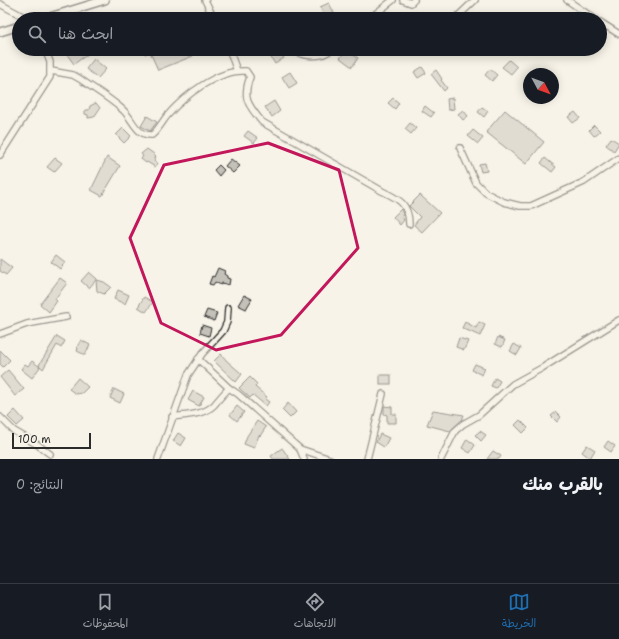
<!DOCTYPE html>
<html lang="ar">
<meta charset="utf-8">
<style>
body{margin:0;font-family:"Shantell Sans","Playpen Sans Arabic",sans-serif;background:#242831;color:#f1f3f6;direction:rtl}
.compass{position:absolute;left:523px;top:68px;width:36px;height:36px;border-radius:50%;background:#171b24;box-shadow:0 2px 10px #0003;rotate:131deg}
.scale{position:absolute;left:12px;bottom:10px;width:79px;box-sizing:border-box;padding-left:4px;border:2px solid #2b2b2b;border-top:0;font-size:11px;line-height:14px;white-space:nowrap;color:#2b2b2b;-webkit-text-stroke:3px #f7f3e8;paint-order:stroke}
.list{margin:0;padding:0;list-style:none}
h2{display:flex;justify-content:space-between;align-items:center;height:52px;margin:0;padding:0 16px;font-size:17px}
h2 small{font-size:13px;font-weight:400;color:#9ea1a6}
.icon{flex:none;width:22px;height:22px;fill:none;stroke:currentColor;stroke-width:2;stroke-linecap:round;stroke-linejoin:round}
.map{position:relative;flex:none;width:619px;height:459px;overflow:hidden;direction:ltr}
.search{position:absolute;background:#171b24;box-shadow:0 2px 10px #0003;left:12px;right:12px;top:12px;height:44px;display:flex;align-items:center;gap:10px;box-sizing:border-box;padding:0 14px;border-radius:22px;color:#9ea1a6;font-size:15px}
.sheet{height:124px;background:#171b24}
nav{display:flex;justify-content:space-around;align-items:center;box-sizing:border-box;height:56px;border-top:1px solid #363941;background:#171b24;font-size:11px;color:#9ea1a6}
nav a{display:grid;justify-items:center;gap:2px}
nav .on{color:#1f6fb2}
.map>svg:first-child{display:block}
.building{fill:#c4c1b9;stroke:#2b2b2b}
.lines{fill:none;stroke-linecap:round;stroke-linejoin:round}
.minor-casing{stroke:#2b2b2b;stroke-width:8}
.major-casing{stroke:#2b2b2b;stroke-width:10}
.minor{stroke:#f7f3e8;stroke-width:5.5}
.major{stroke:#f7f3e8;stroke-width:7}
.marked{fill:none;stroke:#c2185b;stroke-width:3;stroke-linejoin:round}
</style>
<div class="map">
<svg width="619" height="459" viewBox="0 0 619 459">
<rect width="100%" height="100%" fill="#f7f3e8"/>
<filter id="ink" filterUnits="userSpaceOnUse"><feTurbulence type="fractalNoise" baseFrequency=".025" numOctaves="2"/><feDisplacementMap in="SourceGraphic" scale="8" xChannelSelector="R" yChannelSelector="G"/><feConvolveMatrix kernelMatrix="1 2 1 2 8 2 1 2 1" color-interpolation-filters="sRGB"/></filter>
<g filter="url(#ink)">
<g class="building">
<polygon points="329,3 334,13 325,17 320,7"/>
<polygon points="63,49 85,49 88,54 74,64"/>
<polygon points="143,49 171,49 172,51 178,49 204,49 192,54 193,56 158,70 150,52 145,54"/>
<polygon points="279,50 284,58 275,64 270,56"/>
<polygon points="346,50 358,58 352,67 340,58"/>
<polygon points="94,59 106,69 98,78 86,69"/>
<polygon points="509,60 517,67 511,74 502,67"/>
<polygon points="422,67 426,73 418,78 414,72"/>
<polygon points="490,69 497,75 492,81 485,75"/>
<polygon points="436,70 442,79 441,80 447,88 444,91 431,74"/>
<polygon points="290,72 297,83 289,88 282,77"/>
<polygon points="393,98 399,103 395,109 388,103"/>
<polygon points="453,98 454,109 448,110 447,99"/>
<polygon points="274,101 280,111 272,117 265,107"/>
<polygon points="96,103 100,108 94,117 88,118 88,115 85,114 85,110 89,110 90,106"/>
<polygon points="425,106 434,113 431,117 422,111"/>
<polygon points="482,107 488,111 484,117 478,112"/>
<polygon points="463,110 468,116 463,120 458,114"/>
<polygon points="505,110 544,142 526,164 486,132"/>
<polygon points="575,112 580,118 573,123 568,117"/>
<polygon points="147,116 157,122 150,131 141,126"/>
<polygon points="410,123 416,128 411,134 405,129"/>
<polygon points="594,125 600,131 594,136 589,130"/>
<polygon points="123,128 131,136 124,143 116,135"/>
<polygon points="473,130 483,138 478,144 468,136"/>
<polygon points="248,131 258,138 254,143 244,136"/>
<polygon points="611,138 619,143 614,151 606,145"/>
<polygon points="147,149 154,154 153,154 156,157 154,160 158,163 155,167 147,162 146,163 141,159 143,156 141,154"/>
<polygon points="107,157 120,166 102,196 91,190"/>
<polygon points="55,158 62,163 54,172 47,167"/>
<polygon points="545,158 556,167 552,172 541,163"/>
<polygon points="231,159 240,166 233,173 225,166"/>
<polygon points="485,163 487,171 481,172 479,164"/>
<polygon points="219,165 224,170 219,176 214,170"/>
<polygon points="420,195 440,213 422,232 414,225 420,217 409,206"/>
<polygon points="401,209 403,214 402,216 404,220 400,225 393,217"/>
<polygon points="56,255 65,262 60,269 51,262"/>
<polygon points="0,259 12,268 6,275 0,271"/>
<polygon points="218,268 225,271 224,274 227,276 227,278 230,279 229,285 222,283 221,285 215,282 213,285 209,284 212,276 214,277"/>
<polygon points="89,272 97,279 97,280 104,282 111,287 104,294 97,291 96,280 89,288 81,281"/>
<polygon points="60,278 67,283 55,299 57,301 49,312 40,304"/>
<polygon points="118,290 129,295 125,304 114,299"/>
<polygon points="244,295 252,299 246,309 238,305"/>
<polygon points="144,297 153,302 146,312 138,307"/>
<polygon points="207,310 217,313 214,321 204,317"/>
<polygon points="465,322 476,328 479,322 485,325 480,336 462,328"/>
<polygon points="202,325 211,328 209,336 200,333"/>
<polygon points="57,336 65,341 61,348 57,345 43,369 39,365"/>
<polygon points="498,337 505,340 502,347 495,344"/>
<polygon points="459,338 468,341 464,350 456,347"/>
<polygon points="81,340 90,345 85,355 77,351 78,348 77,347"/>
<polygon points="514,344 521,348 517,355 510,351"/>
<polygon points="0,350 10,360 3,367 0,364"/>
<polygon points="221,354 227,361 242,374 236,382 214,361"/>
<polygon points="32,361 40,367 32,378 21,369 25,364 28,366"/>
<polygon points="475,364 485,368 482,375 472,370"/>
<polygon points="8,370 24,389 15,396 0,377"/>
<rect x="380" y="375" width="11" height="9"/>
<polygon points="250,377 257,384 255,387 267,397 265,399 269,402 266,406 253,395 250,398 239,388"/>
<polygon points="78,378 88,387 82,393 76,394 69,389"/>
<polygon points="495,378 500,381 496,388 491,386"/>
<polygon points="114,389 124,394 120,403 110,398"/>
<polygon points="193,391 204,397 199,406 188,400"/>
<polygon points="288,403 296,412 290,418 282,410"/>
<polygon points="237,406 244,412 237,421 230,415"/>
<polygon points="384,406 392,407 392,414 396,414 396,423 387,423 387,415 384,414"/>
<polygon points="15,410 24,420 17,426 8,417"/>
<polygon points="433,410 464,415 462,420 450,431 427,425"/>
<polygon points="556,412 561,417 557,422 551,416"/>
<polygon points="520,420 528,428 523,433 515,425"/>
<polygon points="257,421 266,427 260,436 259,435 254,448 244,444 247,436"/>
<polygon points="480,431 486,435 481,441 475,435"/>
<polygon points="178,433 186,438 181,446 173,441"/>
<polygon points="380,434 389,438 384,447 376,442"/>
<polygon points="467,439 475,445 470,453 462,448"/>
<polygon points="608,441 615,446 611,452 604,447"/>
<polygon points="587,445 595,450 590,458 582,452"/>
<polygon points="282,448 290,459 273,459 271,456"/>
<polygon points="493,451 501,456 499,459 487,459"/>
</g>
<g class="lines">
<defs>
<g id="minor">
<polyline points="205,0 214,19"/>
<polyline points="403,0 411,3 414,0"/>
<polyline points="567,0 595,19"/>
<polyline points="0,4 28,19"/>
<polyline points="369,19 393,0"/>
<polyline points="455,19 475,0"/>
<polyline points="600,22 619,34"/>
<polyline points="229,49 237,71"/>
<path d="M291,49C303,57 321,59 332,49"/>
<path d="M51,71L73,75L80,79C94,89 110,98 123,110C133,119 136,136 152,135C158,130 162,122 167,116C184,96 218,69 246,71L250,77C242,98 248,105 262,122L382,191C399,199 409,204 409,224"/>
<polyline points="460,148 476,183 486,193 504,202 520,206 531,206 584,182 619,158"/>
<polyline points="0,155 50,77 50,62 45,49"/>
<polyline points="0,334 27,324 66,317"/>
<polyline points="198,359 229,388"/>
<polyline points="0,417 14,431 38,445 50,454"/>
<path d="M172,417C186,415 204,415 214,405C219,399 224,393 229,388L238,394L300,449L304,459"/>
<polyline points="300,449 330,459"/>
<polyline points="158,459 188,375 202,354 223,331 227,322 228,308"/>
<polyline points="367,459 383,394"/>
<polyline points="441,459 455,431 463,424 479,415 513,384 542,368 619,320"/>
</g>
<g id="major">
<polyline points="43,19 105,0"/>
<polyline points="0,32 19,26"/>
</g>
</defs>
<use href="#minor" class="minor-casing"/>
<use href="#major" class="major-casing"/>
<use href="#minor" class="minor"/>
<use href="#major" class="major"/>
</g>
</g>
<path d="M0 0H619V459H0ZM268,143L339,170L358,248L281,335L216,350L161,323L130,238L164,165Z" fill="#f7f3e8" fill-opacity=".55" fill-rule="evenodd"/>
<path class="marked" d="M268,143L339,170L358,248L281,335L216,350L161,323L130,238L164,165Z"/>
</svg>
<svg class="compass" viewBox="-18 -18 36 36"><path d="M0-13l5 13h-10z" fill="#e53935"/><path d="M0 13l5-13h-10z" fill="#9ea1a6"/></svg>
<div class="scale">100 m</div>
<div class="search"><svg class="icon" aria-label="search" viewBox="0 0 24 24"><circle cx="10" cy="10" r="6"/><path d="M15 15l6 6"/></svg>ابحث هنا</div>
</div>
<section class="sheet">
<h2>بالقرب منك<small>النتائج: 0</small></h2>
<ul class="list">
</ul>
</section>
<nav>
<a class="on"><svg class="icon" aria-label="map" viewBox="0 0 24 24"><path d="M3 6l6-2 6 2 6-2v14l-6 2-6-2-6 2zM9 4v14M15 6v14"/></svg>الخريطة</a>
<a><svg class="icon" aria-label="directions" viewBox="0 0 24 24"><path d="M12 3l9 9-9 9-9-9zM9 14v-3h6M13 9l2 2-2 2"/></svg>الاتجاهات</a>
<a><svg class="icon" aria-label="saved" viewBox="0 0 24 24"><path d="M7 4h10v16l-5-4-5 4z"/></svg>المحفوظات</a>
</nav>
